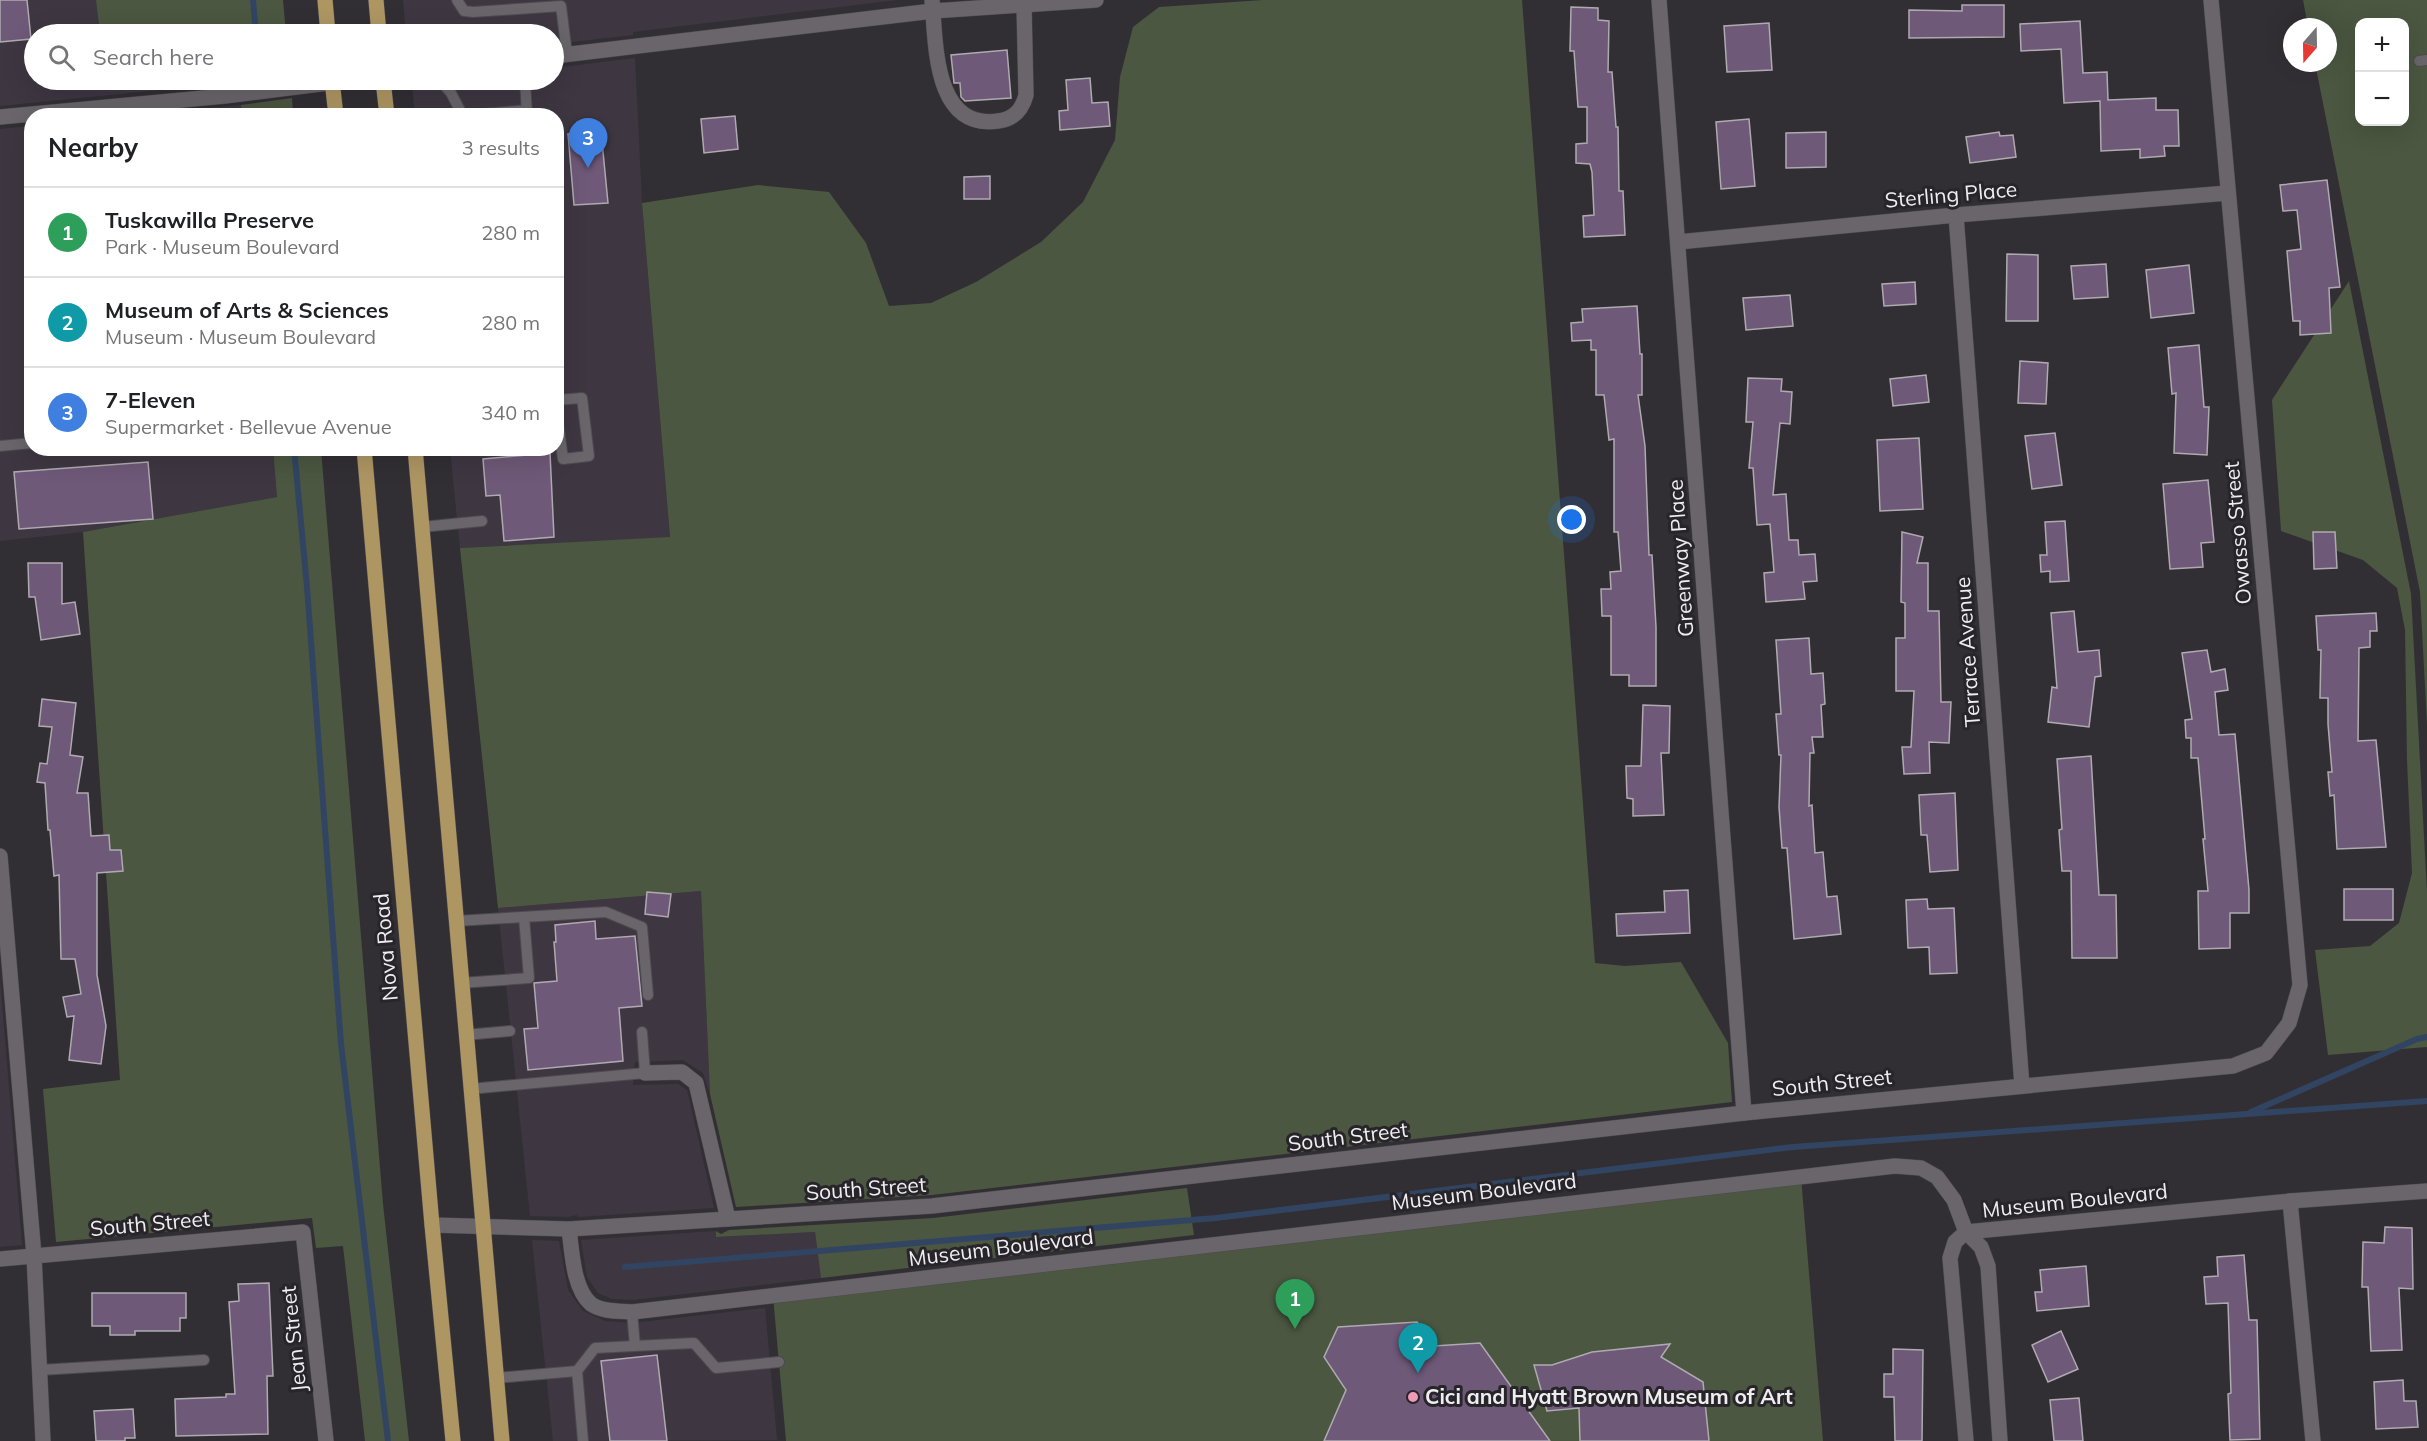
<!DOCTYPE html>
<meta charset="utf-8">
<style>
body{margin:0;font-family:Mulish,sans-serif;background:#f6f6f6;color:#202124}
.controls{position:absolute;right:18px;top:18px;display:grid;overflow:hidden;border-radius:12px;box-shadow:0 6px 24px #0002}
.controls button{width:54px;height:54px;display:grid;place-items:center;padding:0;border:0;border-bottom:2px solid #e0e0e0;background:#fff;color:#202124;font:30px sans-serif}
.compass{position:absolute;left:2283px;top:18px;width:54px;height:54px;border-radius:50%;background:#fff;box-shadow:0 6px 24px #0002;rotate:200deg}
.you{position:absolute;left:1572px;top:520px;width:21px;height:21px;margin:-15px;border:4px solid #fff;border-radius:50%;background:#1a73e8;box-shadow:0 0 0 9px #1a73e833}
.badge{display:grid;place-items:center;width:39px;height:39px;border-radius:50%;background:#7e5765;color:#fff;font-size:20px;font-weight:700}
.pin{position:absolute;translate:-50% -50px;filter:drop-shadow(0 2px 3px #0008)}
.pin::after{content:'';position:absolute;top:32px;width:21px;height:18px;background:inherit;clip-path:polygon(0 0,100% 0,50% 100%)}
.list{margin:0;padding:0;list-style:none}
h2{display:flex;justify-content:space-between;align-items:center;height:78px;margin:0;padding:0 24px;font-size:26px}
h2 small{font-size:20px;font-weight:400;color:#757577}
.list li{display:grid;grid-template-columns:39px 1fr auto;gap:18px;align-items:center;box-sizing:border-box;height:90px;padding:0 24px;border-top:2px solid #e0e0e0}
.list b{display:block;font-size:22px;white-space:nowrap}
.list p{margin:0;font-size:20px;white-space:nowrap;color:#757577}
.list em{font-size:20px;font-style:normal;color:#757577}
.icon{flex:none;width:33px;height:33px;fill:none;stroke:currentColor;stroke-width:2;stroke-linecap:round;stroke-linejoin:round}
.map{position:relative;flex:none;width:2427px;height:1441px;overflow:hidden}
.search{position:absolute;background:#fff;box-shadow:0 6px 24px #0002;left:24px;top:24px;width:540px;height:66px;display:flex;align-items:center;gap:15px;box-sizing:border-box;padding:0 21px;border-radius:33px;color:#757577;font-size:22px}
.panel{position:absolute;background:#fff;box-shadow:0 6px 24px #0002;left:24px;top:108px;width:540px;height:348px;border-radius:24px}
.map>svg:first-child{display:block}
.built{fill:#3e3742}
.green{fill:#4b5741;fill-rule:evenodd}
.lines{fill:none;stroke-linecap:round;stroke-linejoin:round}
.stream{stroke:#314562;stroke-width:6}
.building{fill:#6e5978;stroke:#aeaab0;stroke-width:1.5}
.service-casing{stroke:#4d4a4f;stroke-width:12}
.minor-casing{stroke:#4d4a4f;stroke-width:16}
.tertiary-casing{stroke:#4d4a4f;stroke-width:16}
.primary-casing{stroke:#4d4a4f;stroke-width:16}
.service{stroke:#69656b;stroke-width:10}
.minor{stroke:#69656b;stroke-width:15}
.tertiary{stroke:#69656b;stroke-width:15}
.primary{stroke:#ae9663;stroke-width:15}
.poi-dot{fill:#f09ab5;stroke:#28252a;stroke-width:2}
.labels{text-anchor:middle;stroke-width:6;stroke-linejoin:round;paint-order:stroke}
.street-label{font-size:21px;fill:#efedf0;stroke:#28252a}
.poi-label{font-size:21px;font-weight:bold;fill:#efedf0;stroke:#28252a;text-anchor:start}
</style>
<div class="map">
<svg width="2427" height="1441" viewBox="0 0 2427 1441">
<rect width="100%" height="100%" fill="#322f34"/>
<g class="built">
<polygon points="0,0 96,0 100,34 34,34 34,80 239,80 239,82 0,106"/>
<polygon points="403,0 897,0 633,32 633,35 554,44 554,34 406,34"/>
<polygon points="635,58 642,203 670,538 460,548 450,449 556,448 556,116 415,115 412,85 456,80 554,80 554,68"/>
<polygon points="241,105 242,115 136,115"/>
<polygon points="31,126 32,448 273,449 277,497 83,532 0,541 0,129"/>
<polygon points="701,891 710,1094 703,1073 683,1060 635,1062 633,1085 678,1084 687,1090 714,1208 578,1217 577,1215 568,1217 530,1216 498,908"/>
<polygon points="0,980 22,1245 0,1247"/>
<polygon points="716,1231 716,1237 815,1232 821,1278 633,1300 612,1299 598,1293 587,1277 581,1240"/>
<polygon points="532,1240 559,1241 568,1290 583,1311 605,1321 632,1323 765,1308 777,1440 553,1441"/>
</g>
<g class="green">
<polygon points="96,0 283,0 286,34 100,34"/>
<polygon points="1263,0 1522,0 1595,963 1625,966 1681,962 1728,1043 1732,1102 932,1195 736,1207 710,1094 701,891 498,908 460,548 670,537 642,203 758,185 829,192 866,243 889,306 931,303 976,282 1041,242 1083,202 1115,140 1120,77 1133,27 1159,7"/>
<path d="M2303,0H2427V725L2420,592L2315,63H2328V27H2308ZM2360,22H2404V122H2360Z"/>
<polygon points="292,98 293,115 242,115 241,105"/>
<polygon points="2349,281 2411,594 2427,892 2427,1047 2328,1055 2315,950 2370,946 2399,923 2412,873 2407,760 2405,630 2397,588 2363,560 2281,531 2272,400"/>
<polygon points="273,449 321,449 383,1204 409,1441 365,1441 343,1246 316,1248 312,1218 56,1242 43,1089 120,1080 83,532 277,497"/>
<polygon points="1801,1177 1823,1441 786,1441 773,1296"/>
<polygon points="1187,1188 1194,1235 821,1278 815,1232 716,1237 716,1231 721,1234 729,1230 933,1218"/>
</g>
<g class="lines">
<g class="stream">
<polyline points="253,0 256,34"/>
<polyline points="294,448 307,587 341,1044 388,1441"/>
<polyline points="2251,1112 2417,1039 2427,1037"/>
<polyline points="625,1267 1216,1218 1793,1147 2427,1101"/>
</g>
</g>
<g class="building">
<polygon points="0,0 27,0 31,39 0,42"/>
<polygon points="1962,5 2004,5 2004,37 1909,38 1909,10 1962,11"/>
<polygon points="1571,7 1598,8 1598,20 1609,21 1608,72 1612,72 1616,127 1618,127 1619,191 1623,191 1625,235 1584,237 1583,216 1594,215 1592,172 1590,164 1576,163 1576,144 1587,143 1587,107 1578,107 1574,51 1570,51"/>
<polygon points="2080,21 2083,73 2107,72 2108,100 2156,98 2156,110 2178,110 2179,146 2164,146 2165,156 2140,158 2140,149 2101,151 2100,101 2064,103 2061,49 2021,51 2020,24"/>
<polygon points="1769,23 1772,70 1727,72 1724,26"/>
<polygon points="1007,50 1011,98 965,101 961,97 960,83 954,83 951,55"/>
<polygon points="1090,78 1092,103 1108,102 1110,126 1060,130 1059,111 1068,110 1066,80"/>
<polygon points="735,116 738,149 704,153 701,119"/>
<polygon points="1749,119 1755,186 1721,189 1716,122"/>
<polygon points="601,131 608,203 574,205 568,134"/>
<polygon points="1826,132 1826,167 1786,168 1786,133"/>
<polygon points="1999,132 2000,136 2013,135 2016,157 1970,163 1966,137"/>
<polygon points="990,176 990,199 964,199 964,177"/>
<polygon points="2327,180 2340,287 2329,288 2331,333 2300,335 2300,321 2293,321 2287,251 2301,249 2297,210 2283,211 2280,185"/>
<polygon points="2007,254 2038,255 2038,321 2006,321"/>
<polygon points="2106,264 2108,297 2074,299 2071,266"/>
<polygon points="2189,265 2194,313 2151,318 2146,270"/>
<polygon points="1915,282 1916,304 1884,306 1882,284"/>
<polygon points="1790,295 1793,326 1746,330 1743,298"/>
<polygon points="1637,306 1640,354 1642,354 1642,395 1638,395 1645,446 1649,555 1652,555 1656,627 1656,686 1629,686 1629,675 1611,675 1611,616 1602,616 1601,589 1611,589 1610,572 1621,571 1618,532 1614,532 1614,439 1609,440 1604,395 1596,395 1596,350 1591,350 1591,340 1572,341 1571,323 1583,322 1582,309"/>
<polygon points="2199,345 2204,407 2209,407 2207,455 2174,453 2176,393 2172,394 2168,348"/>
<polygon points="2020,361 2048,363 2046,404 2018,403"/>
<polygon points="1926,375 1929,402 1893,406 1890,379"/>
<polygon points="1748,378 1782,379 1781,391 1792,392 1790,424 1780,423 1773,495 1786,494 1789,540 1798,540 1799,555 1815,554 1817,581 1803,582 1805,599 1766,602 1764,573 1774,572 1770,524 1757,525 1753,468 1749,468 1753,422 1746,422"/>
<polygon points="2055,433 2062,485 2032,489 2025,436"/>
<polygon points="1919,438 1923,509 1880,511 1877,440"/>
<polygon points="550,453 554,537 504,541 500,495 486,496 483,459"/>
<polygon points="148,462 153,519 19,529 14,472"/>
<polygon points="2208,480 2214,542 2201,543 2203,567 2170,569 2163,484"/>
<polygon points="2065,521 2069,581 2050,582 2050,571 2041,572 2040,555 2047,555 2045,522"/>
<polygon points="1902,532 1923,537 1917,563 1928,563 1928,611 1939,611 1941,702 1951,702 1949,743 1929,742 1930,773 1904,774 1902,747 1911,747 1914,691 1896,691 1896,638 1905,638 1905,603 1901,602"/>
<polygon points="2313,532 2335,532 2337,568 2314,569"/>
<polygon points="28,563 62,563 62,604 75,602 80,634 41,640 35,597 29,597"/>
<polygon points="2074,611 2078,652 2099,650 2101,676 2095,677 2089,727 2048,722 2052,687 2057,688 2051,613"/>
<polygon points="2376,613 2377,631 2370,631 2370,647 2359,648 2358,741 2376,740 2386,847 2337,849 2334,795 2330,796 2328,772 2332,772 2328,724 2328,698 2320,698 2321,650 2318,650 2316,616"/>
<polygon points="1809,638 1811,674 1823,673 1825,704 1821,705 1823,737 1812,737 1814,753 1810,753 1809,806 1812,805 1815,853 1823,852 1827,897 1837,896 1841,934 1794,939 1787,848 1782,848 1779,807 1781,755 1779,755 1776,714 1781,714 1776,640"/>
<polygon points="2207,650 2211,672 2225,669 2228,690 2215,692 2219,735 2235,734 2249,890 2249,913 2230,913 2230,948 2199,949 2198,891 2208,891 2203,839 2205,839 2198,758 2191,758 2191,738 2186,738 2185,720 2192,719 2182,653"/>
<polygon points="42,699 76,703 70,755 83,757 77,793 88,793 91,836 109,835 110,850 121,850 123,871 97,873 97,975 106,1026 101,1064 69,1060 74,1016 67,1017 63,997 81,994 75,959 61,959 59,875 54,876 50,830 48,830 45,783 37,782 40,763 47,764 52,727 39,726"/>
<polygon points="1643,705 1670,706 1669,753 1661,753 1664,815 1633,816 1633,799 1627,798 1626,766 1641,766"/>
<polygon points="2091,756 2099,895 2116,895 2117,958 2072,958 2071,871 2062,871 2059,830 2062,829 2057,759"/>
<polygon points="1955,793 1958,870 1930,872 1927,835 1921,835 1919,795"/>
<rect x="2344" y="889" width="49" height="31"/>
<polygon points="1688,890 1690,933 1617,936 1616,914 1665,912 1664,891"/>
<polygon points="647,892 671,894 668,917 645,914"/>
<polygon points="1927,899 1928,909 1954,908 1957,973 1930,974 1929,947 1908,948 1906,900"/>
<polygon points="595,921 596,939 635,936 642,1006 619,1008 623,1061 528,1070 524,1029 538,1028 534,983 557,981 554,942 556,942 555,925"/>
<polygon points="2385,1227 2412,1228 2413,1289 2399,1288 2402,1350 2371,1351 2368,1287 2362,1287 2363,1242 2384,1243"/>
<polygon points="2244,1255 2249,1320 2257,1320 2260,1439 2230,1440 2228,1394 2231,1393 2228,1303 2206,1304 2204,1277 2218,1276 2217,1257"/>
<polygon points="2086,1266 2089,1306 2037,1311 2035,1292 2042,1292 2040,1270"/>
<polygon points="269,1283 273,1376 267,1376 268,1434 176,1436 175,1399 226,1397 226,1394 235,1394 229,1302 239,1301 238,1284"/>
<polygon points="92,1293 186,1293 186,1318 180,1318 180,1331 135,1331 135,1335 110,1335 110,1326 92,1326"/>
<polygon points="1417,1322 1434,1346 1480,1343 1550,1441 1324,1441 1346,1390 1324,1357 1338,1327"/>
<polygon points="2061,1331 2078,1369 2048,1382 2032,1345"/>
<polygon points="1670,1344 1661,1357 1703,1382 1709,1441 1580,1441 1579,1408 1547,1411 1534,1365 1552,1365 1592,1352"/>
<polygon points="1893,1349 1923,1350 1922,1441 1895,1441 1894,1397 1884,1397 1884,1374 1893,1374"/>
<polygon points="657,1355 667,1441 610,1441 601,1361"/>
<polygon points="2403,1380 2404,1401 2416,1401 2418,1427 2376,1429 2374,1382"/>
<polygon points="2079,1398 2083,1441 2054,1441 2050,1400"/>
<polygon points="133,1409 135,1438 125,1438 125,1441 96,1441 94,1411"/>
</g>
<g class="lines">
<defs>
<g id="service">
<polyline points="457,0 464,11 473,12 561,6 567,54"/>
<polyline points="2419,61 2427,60"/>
<polyline points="440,80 451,93 463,116 527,110"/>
<polyline points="525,80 527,115"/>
<polyline points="556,400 582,398 589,456 563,459 556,407"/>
<polyline points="0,446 32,443"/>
<polyline points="422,527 482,521"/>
<polyline points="456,921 606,912 642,927 648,995"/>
<polyline points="461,983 529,978 524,917"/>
<polyline points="465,1035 510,1031"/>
<polyline points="470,1089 645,1073 642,1032"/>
<polyline points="632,1312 635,1346"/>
<polyline points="40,1370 204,1360"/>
<polyline points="577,1371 583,1441"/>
<polyline points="496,1378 577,1371 595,1348 694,1343 716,1368 779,1362"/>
</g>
<g id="minor">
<path d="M932,0C936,43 933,130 998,121C1014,119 1022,110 1026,95L1024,5"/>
<polyline points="1659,0 1744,1113"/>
<polyline points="1956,215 2022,1086"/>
<polyline points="1678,242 1956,215 2228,193"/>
<polyline points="645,1073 682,1072 696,1083 728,1219"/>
<polyline points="2290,1201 2313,1441"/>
<polyline points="432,1225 569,1229 932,1206 1744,1113 2233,1066 2266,1053 2289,1023 2300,985 2211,0"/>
<path d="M569,1229C572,1251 573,1289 591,1304C602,1312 620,1311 632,1312L1895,1166L1921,1168L1937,1177L1954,1200L1966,1232L1981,1247L1988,1266L2000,1441"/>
<polyline points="1966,1232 2290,1201 2427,1191"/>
<polyline points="1966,1232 1955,1242 1950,1258 1966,1441"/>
<polyline points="43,1441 34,1256 303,1232 326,1441"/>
</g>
<g id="tertiary">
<polyline points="554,56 933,11 1096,0"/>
<polyline points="0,117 225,96 352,80"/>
<polyline points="0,856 34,1256 0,1259"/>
</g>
<g id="primary">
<polyline points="325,0 328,34"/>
<polyline points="376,0 379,34"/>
<polyline points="332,80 336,116"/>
<polyline points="383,80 387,116"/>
<polyline points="364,448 432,1225 453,1441"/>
<polyline points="415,448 502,1441"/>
</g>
</defs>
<use href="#service" class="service-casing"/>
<use href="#minor" class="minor-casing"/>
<use href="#tertiary" class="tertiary-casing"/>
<use href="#primary" class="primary-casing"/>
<use href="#service" class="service"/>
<use href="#minor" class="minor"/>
<use href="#tertiary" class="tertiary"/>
<use href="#primary" class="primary"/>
</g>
<circle class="poi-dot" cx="1413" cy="1397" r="6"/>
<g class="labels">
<g class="street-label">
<text transform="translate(1951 195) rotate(-5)" y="7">Sterling Place</text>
<text transform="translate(2238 533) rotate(-95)" y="7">Owasso Street</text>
<text transform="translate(1681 558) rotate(-94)" y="7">Greenway Place</text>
<text transform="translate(1968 652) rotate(-94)" y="7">Terrace Avenue</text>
<text transform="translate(386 947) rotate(-95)" y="7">Nova Road</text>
<text transform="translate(1832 1083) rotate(-6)" y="7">South Street</text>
<text transform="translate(1348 1137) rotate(-7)" y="7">South Street</text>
<text transform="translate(866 1189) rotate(-4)" y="7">South Street</text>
<text transform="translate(1484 1192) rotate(-7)" y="7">Museum Boulevard</text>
<text transform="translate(2075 1201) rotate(-6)" y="7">Museum Boulevard</text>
<text transform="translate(150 1224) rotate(-5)" y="7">South Street</text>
<text transform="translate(1001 1248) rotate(-7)" y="7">Museum Boulevard</text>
<text transform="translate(294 1339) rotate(-96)" y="7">Jean Street</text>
</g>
<g class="poi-label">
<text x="1425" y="1404">Cici and Hyatt Brown Museum of Art</text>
</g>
</g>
</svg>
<div class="controls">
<button>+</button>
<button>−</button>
</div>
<svg class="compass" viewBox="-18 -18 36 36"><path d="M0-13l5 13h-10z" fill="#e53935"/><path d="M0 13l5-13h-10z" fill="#757577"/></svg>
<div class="you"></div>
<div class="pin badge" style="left:1295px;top:1329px;background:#2e9e5b">1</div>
<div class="pin badge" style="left:1418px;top:1373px;background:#0f9aa8">2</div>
<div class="pin badge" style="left:588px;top:168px;background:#3f7fe0">3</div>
<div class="search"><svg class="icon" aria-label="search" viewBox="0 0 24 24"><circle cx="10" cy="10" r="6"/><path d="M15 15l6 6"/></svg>Search here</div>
<section class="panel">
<h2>Nearby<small>3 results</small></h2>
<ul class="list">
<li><span class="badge" style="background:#2e9e5b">1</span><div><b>Tuskawilla Preserve</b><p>Park · Museum Boulevard</p></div><em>280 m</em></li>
<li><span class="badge" style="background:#0f9aa8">2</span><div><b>Museum of Arts &amp; Sciences</b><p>Museum · Museum Boulevard</p></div><em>280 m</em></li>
<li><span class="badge" style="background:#3f7fe0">3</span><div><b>7-Eleven</b><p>Supermarket · Bellevue Avenue</p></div><em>340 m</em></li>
</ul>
</section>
</div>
